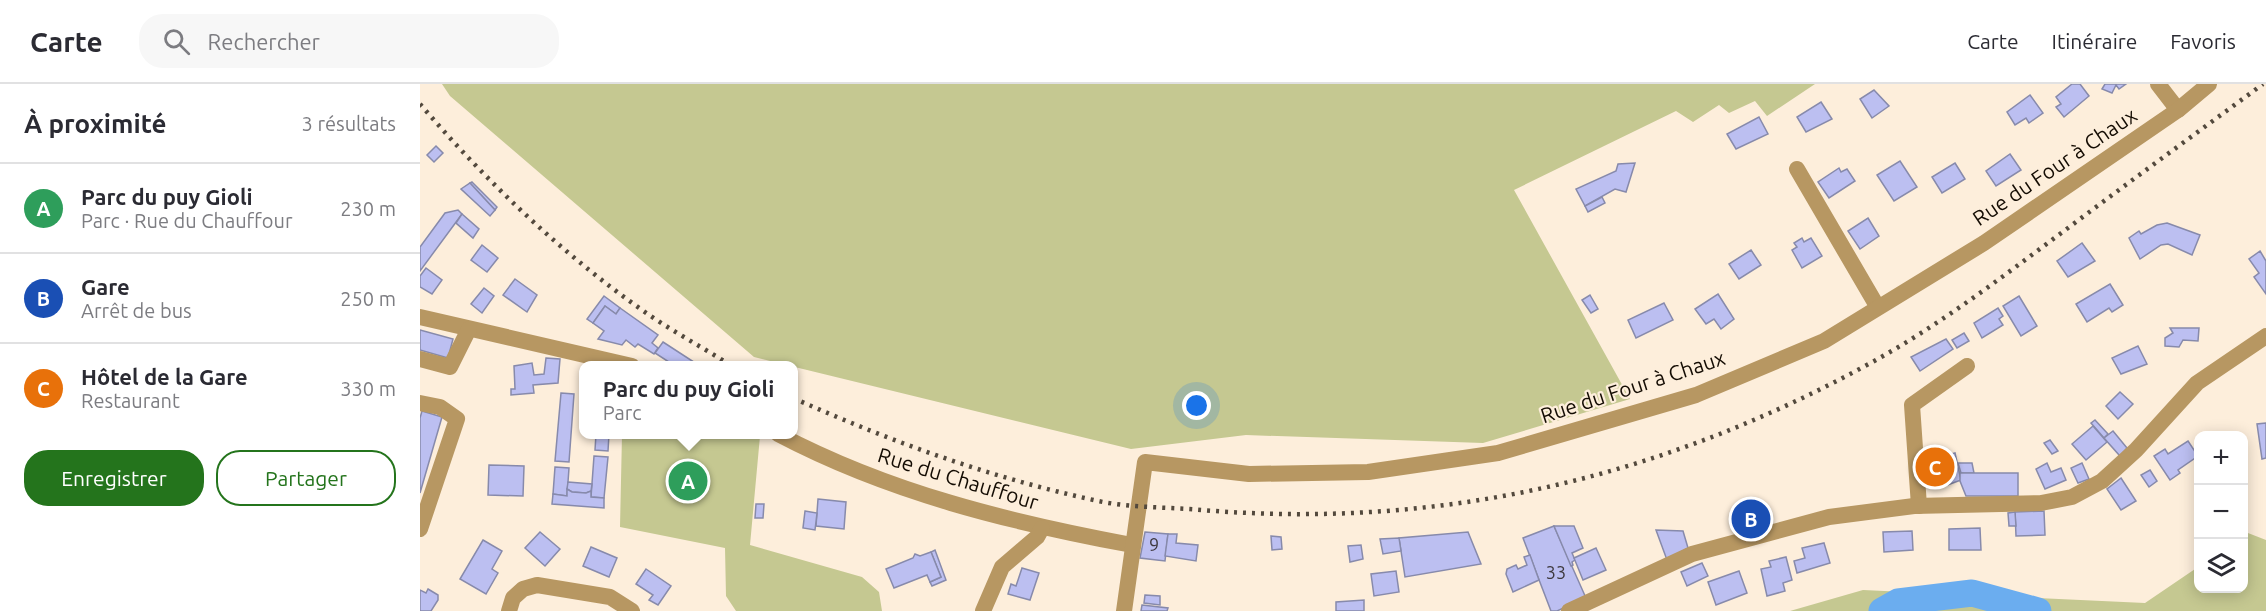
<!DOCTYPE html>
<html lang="fr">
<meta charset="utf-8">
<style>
body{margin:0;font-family:Ubuntu,sans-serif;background:#f7f7f7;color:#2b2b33}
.controls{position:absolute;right:18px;bottom:18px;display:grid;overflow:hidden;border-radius:12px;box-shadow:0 3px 15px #0003}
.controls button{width:54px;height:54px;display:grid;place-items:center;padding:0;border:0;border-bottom:2px solid #e1e1e2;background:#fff;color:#2b2b33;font:30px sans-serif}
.you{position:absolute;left:777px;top:322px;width:21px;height:21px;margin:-15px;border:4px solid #fff;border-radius:50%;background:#1a73e8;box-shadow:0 0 0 9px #1a73e833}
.badge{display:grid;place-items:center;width:39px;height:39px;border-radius:50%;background:#24741c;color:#fff;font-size:20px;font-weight:700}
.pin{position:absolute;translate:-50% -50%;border:3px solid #fff;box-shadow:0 2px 6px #0006}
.popup{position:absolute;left:159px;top:277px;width:219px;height:78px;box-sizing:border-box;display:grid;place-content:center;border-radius:12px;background:#fff;filter:drop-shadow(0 2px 4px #0005);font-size:20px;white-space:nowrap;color:#7c7c81}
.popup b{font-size:22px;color:#2b2b33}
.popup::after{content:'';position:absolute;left:50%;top:100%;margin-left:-12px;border:12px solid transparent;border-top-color:#fff}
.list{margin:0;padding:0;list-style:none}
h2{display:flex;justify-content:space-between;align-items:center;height:78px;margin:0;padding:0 24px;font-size:26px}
h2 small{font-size:20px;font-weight:400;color:#7c7c81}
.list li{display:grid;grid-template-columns:39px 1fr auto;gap:18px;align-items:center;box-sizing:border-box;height:90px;padding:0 24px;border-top:2px solid #e1e1e2}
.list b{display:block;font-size:22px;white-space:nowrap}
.list p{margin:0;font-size:20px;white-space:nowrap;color:#7c7c81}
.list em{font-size:20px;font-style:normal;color:#7c7c81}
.actions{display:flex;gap:12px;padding:18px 24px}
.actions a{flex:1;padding:14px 0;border:2px solid #24741c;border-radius:24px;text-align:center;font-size:21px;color:#24741c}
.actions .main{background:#24741c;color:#fff}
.icon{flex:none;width:33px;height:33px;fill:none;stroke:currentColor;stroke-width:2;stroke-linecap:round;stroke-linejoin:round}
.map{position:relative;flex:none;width:1846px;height:527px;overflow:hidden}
header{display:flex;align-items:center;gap:36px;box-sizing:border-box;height:84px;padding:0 30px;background:#fff;border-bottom:2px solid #e1e1e2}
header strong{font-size:28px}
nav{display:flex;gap:33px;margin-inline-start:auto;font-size:21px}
.search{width:420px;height:54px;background:#f7f7f7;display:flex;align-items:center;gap:15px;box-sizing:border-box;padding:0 21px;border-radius:24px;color:#7c7c81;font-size:22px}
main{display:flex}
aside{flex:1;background:#fff}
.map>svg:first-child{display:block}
.green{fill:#c5c891}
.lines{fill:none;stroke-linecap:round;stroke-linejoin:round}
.river{stroke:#6badef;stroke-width:27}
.building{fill:#bcbff1;stroke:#878aab;stroke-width:1.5}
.minor{stroke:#b79762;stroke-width:16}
.rail{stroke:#53493d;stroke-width:4.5;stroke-dasharray:3 6;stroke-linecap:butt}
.labels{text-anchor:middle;stroke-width:4.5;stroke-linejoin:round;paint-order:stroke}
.number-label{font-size:18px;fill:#3e393e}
.street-label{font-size:21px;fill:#140c03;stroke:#fdeedb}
</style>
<header>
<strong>Carte</strong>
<div class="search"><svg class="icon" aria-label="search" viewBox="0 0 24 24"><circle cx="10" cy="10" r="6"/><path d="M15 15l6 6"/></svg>Rechercher</div>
<nav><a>Carte</a><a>Itinéraire</a><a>Favoris</a></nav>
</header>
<main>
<aside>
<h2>À proximité<small>3 résultats</small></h2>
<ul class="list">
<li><span class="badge" style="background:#2e9e5b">A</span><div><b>Parc du puy Gioli</b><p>Parc · Rue du Chauffour</p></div><em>230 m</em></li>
<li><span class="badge" style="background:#1a4fb4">B</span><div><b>Gare</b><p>Arrêt de bus</p></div><em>250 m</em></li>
<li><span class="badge" style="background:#e8710a">C</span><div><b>Hôtel de la Gare</b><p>Restaurant</p></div><em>330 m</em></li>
</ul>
<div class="actions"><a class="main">Enregistrer</a><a>Partager</a></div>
</aside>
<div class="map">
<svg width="1846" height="527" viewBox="0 0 1846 527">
<rect width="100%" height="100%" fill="#fdeedb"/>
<g class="green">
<polygon points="22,0 1395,0 1347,32 1335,17 1309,29 1299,21 1273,38 1256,27 1094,106 1210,315 1063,359 826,351 711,365 334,273 30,12"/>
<polygon points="202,351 340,352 330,461 442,493 459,508 462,527 316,527 306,512 305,464 200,443"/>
<polygon points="1828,449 1846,456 1846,527 1370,527 1443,506 1725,519 1778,483 1778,504 1824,504 1824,452"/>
</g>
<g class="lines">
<polyline class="river" points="1462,527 1478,518 1552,509 1618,527"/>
</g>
<g class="building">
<polygon points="1652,0 1660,0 1669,12 1644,33 1636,23 1641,20 1636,13"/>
<polygon points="1685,0 1706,0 1699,5 1696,1 1692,9 1682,5"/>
<polygon points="1454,6 1469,22 1452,34 1440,15"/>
<polygon points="1610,11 1623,29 1609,39 1606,34 1595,41 1587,28"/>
<polygon points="1401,18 1412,35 1386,48 1377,33"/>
<polygon points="1339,33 1348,50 1316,65 1307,50"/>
<polygon points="16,62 23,69 14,78 7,71"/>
<polygon points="1590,70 1601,86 1576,102 1566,87"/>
<polygon points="1480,77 1497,103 1474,117 1457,91"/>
<polygon points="1215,79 1206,108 1195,105 1165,122 1156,105 1196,87 1198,80"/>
<polygon points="1535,79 1545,95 1522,109 1512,93"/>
<polygon points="1419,84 1421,88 1427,85 1435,97 1409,114 1398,98"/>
<polygon points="52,98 77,123 75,126 50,99"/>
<polygon points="50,99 75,126 70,132 41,105"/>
<polygon points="1182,113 1185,119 1168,128 1165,122"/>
<polygon points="38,126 42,130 0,187 0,163 25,129"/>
<polygon points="42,130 59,145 53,154 36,139"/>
<polygon points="1448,134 1459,152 1440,165 1428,147"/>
<polygon points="1747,139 1780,151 1772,171 1748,160 1741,161 1720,175 1709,154 1719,147 1721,150 1737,141"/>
<polygon points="1382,154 1384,158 1391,154 1402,172 1382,184 1372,166 1377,163 1374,159"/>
<polygon points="1662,159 1675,177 1648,193 1637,177"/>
<polygon points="62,161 78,174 67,188 51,176"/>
<polygon points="1331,166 1341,181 1319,195 1309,180"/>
<polygon points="1840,167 1846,177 1846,210 1834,193 1839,189 1829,175"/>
<polygon points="6,184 22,196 12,210 0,203 0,192"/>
<polygon points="95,195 117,211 107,228 83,211"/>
<polygon points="1690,200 1703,221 1692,228 1689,224 1667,238 1656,220"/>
<polygon points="64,204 74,212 62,229 51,220"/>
<polygon points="1298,210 1314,235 1301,245 1294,235 1286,240 1275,225"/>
<polygon points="1170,211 1178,225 1171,229 1162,216"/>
<polygon points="184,212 200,224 196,230 185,222 173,239 167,235"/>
<polygon points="1599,212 1617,242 1601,252 1583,222"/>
<polygon points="1244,219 1253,236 1216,254 1208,236"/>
<polygon points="185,222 196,230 200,224 238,251 232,259 238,264 234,270 218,260 215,263 206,256 202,261 178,255 184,247 173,239"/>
<polygon points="1578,224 1583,232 1579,235 1583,241 1562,254 1554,239"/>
<polygon points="1750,244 1779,244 1778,257 1763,256 1759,263 1745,262 1745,254 1753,249"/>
<polygon points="0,246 33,255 28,274 0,266"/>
<polygon points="1544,249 1549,257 1537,264 1532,256"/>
<polygon points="1526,255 1533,265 1500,287 1491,273"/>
<polygon points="243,258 280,282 255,282 235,269"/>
<polygon points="1718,262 1727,280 1701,290 1692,274"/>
<polygon points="126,274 140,275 138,299 113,301 114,309 91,311 91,305 95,305 94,282 112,279 114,291 124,290"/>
<polygon points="1700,308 1713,320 1698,335 1686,322"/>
<polygon points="141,309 154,310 149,378 135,377"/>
<polygon points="2,327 22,333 0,409 0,334"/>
<polygon points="1675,336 1688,350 1684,354 1671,339"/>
<polygon points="1846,339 1846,374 1842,375 1837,340"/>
<polygon points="1673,342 1687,358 1666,376 1652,360"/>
<polygon points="1693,347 1707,364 1700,372 1684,354"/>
<polygon points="176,350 189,350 188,367 175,366"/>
<polygon points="1630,356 1638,367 1632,370 1624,359"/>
<polygon points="1768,357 1778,372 1758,386 1760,389 1750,396 1734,372 1745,365 1748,370"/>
<polygon points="1535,369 1541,396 1522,403 1514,375"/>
<polygon points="174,372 188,373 184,414 171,413"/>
<polygon points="1538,379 1552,379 1554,389 1541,389"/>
<polygon points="1627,379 1631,388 1641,384 1646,396 1625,405 1616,385"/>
<polygon points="1662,379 1669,395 1658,399 1651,384"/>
<polygon points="69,381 104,382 103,412 68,411"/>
<polygon points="135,383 149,384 147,412 133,410"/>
<polygon points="1730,386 1737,397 1729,403 1721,391"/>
<polygon points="1540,389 1598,389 1598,412 1546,412 1540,397"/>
<polygon points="1701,394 1716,417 1701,426 1687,405"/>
<polygon points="148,398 172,400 171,407 166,409 152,408 147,405"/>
<polygon points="147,405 152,408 166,409 171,407 171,413 184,414 184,424 132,420 133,410 147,412"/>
<polygon points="398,415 426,418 424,445 396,442"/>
<polygon points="336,420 344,420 343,434 335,434"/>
<polygon points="385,427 397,429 395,446 383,444"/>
<polygon points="1624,427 1625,451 1596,452 1595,428"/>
<polygon points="1595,428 1596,442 1589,442 1588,429"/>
<polygon points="1134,442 1166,514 1137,527 1131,527 1103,454"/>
<polygon points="1134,442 1154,442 1163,464 1152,469 1155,476 1152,478 1153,481 1151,482"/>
<polygon points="1560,444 1561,466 1529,466 1529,445"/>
<polygon points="1236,446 1263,447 1268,464 1247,476"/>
<polygon points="1492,447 1493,466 1464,468 1463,448"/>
<polygon points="120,448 140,465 125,482 105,464"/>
<polygon points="725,448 748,450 745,477 720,474"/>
<polygon points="1048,448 1061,480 985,493 979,454"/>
<polygon points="748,450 757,450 756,459 778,461 776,477 745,472"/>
<polygon points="851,452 861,453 862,465 852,466"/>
<polygon points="979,454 981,467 963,470 960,455"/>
<polygon points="63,456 82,467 72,485 78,489 66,510 40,495"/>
<polygon points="1404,459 1410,479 1377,489 1374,477 1385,474 1382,464"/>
<polygon points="941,461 943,475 930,478 928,462"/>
<polygon points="171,463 197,474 189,493 163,482"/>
<polygon points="1176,464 1186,486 1163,496 1154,474"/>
<polygon points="515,466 526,496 512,502 510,498 521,493 511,468"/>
<polygon points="511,468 521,493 510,498 507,491 474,504 466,485 493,474 495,470 500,472"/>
<polygon points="1110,471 1119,496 1093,508 1086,490 1087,485 1096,481 1098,485 1107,481 1104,473"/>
<polygon points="1366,473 1372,496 1363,499 1365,507 1347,512 1341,485 1351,483 1349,477"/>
<polygon points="1282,479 1288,492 1267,502 1261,488"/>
<polygon points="602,484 619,489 610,516 588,510 591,500 596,502"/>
<polygon points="226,485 251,502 238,521 229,516 233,511 216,500"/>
<polygon points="976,487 979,508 954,512 951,490"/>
<polygon points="1319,487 1327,509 1296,521 1288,498"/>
<polygon points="8,505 18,511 18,516 11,527 0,527 0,506 6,509"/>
<polygon points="725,511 740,512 740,521 724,519"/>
<polygon points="944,516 944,527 916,527 916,518"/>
<polygon points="722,521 748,524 747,527 721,527"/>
</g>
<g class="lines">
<g class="minor">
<polyline points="1738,0 1758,26"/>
<polyline points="1377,85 1457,222"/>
<polyline points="0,233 212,282"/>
<polyline points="0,275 30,283 49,245"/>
<polyline points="0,319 20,323 37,335 0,445"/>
<path d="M358,350C470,409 589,438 712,461"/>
<polyline points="1499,422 1492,321 1547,282"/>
<polyline points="89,527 93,514 103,505 117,501 190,513 212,527"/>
<polyline points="563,527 582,483 617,453 622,444"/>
<polyline points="704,527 725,378 829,390 948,388 1078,369 1276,311 1404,257 1564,159 1758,26 1789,0"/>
<polyline points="1149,527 1272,470 1409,433 1494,422 1621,419 1652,413 1682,397 1716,366 1777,299 1846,252"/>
</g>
<g class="rail">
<path d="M0,20C65,96 140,168 222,226C250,246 282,263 312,282"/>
<path d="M373,314C475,359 568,393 678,417C711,424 748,423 782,426C1023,446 1245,393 1456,276C1524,238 1586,190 1648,144C1713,95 1778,48 1843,0"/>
</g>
</g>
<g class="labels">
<g class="number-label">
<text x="734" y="467">9</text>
<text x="1136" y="495">33</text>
</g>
<g class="street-label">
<text transform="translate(1635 83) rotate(-34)" y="7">Rue du Four à Chaux</text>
<text transform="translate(1213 303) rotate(-18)" y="7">Rue du Four à Chaux</text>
<text transform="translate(538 395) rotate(17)" y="7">Rue du Chauffour</text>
</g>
</g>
</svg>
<div class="controls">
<button>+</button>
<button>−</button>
<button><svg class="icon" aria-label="layers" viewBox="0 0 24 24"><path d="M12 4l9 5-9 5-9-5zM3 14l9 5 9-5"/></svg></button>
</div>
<div class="you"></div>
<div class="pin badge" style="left:268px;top:397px;background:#2e9e5b">A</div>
<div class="popup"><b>Parc du puy Gioli</b>Parc</div>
<div class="pin badge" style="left:1331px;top:435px;background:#1a4fb4">B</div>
<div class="pin badge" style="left:1515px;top:383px;background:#e8710a">C</div>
</div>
</main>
